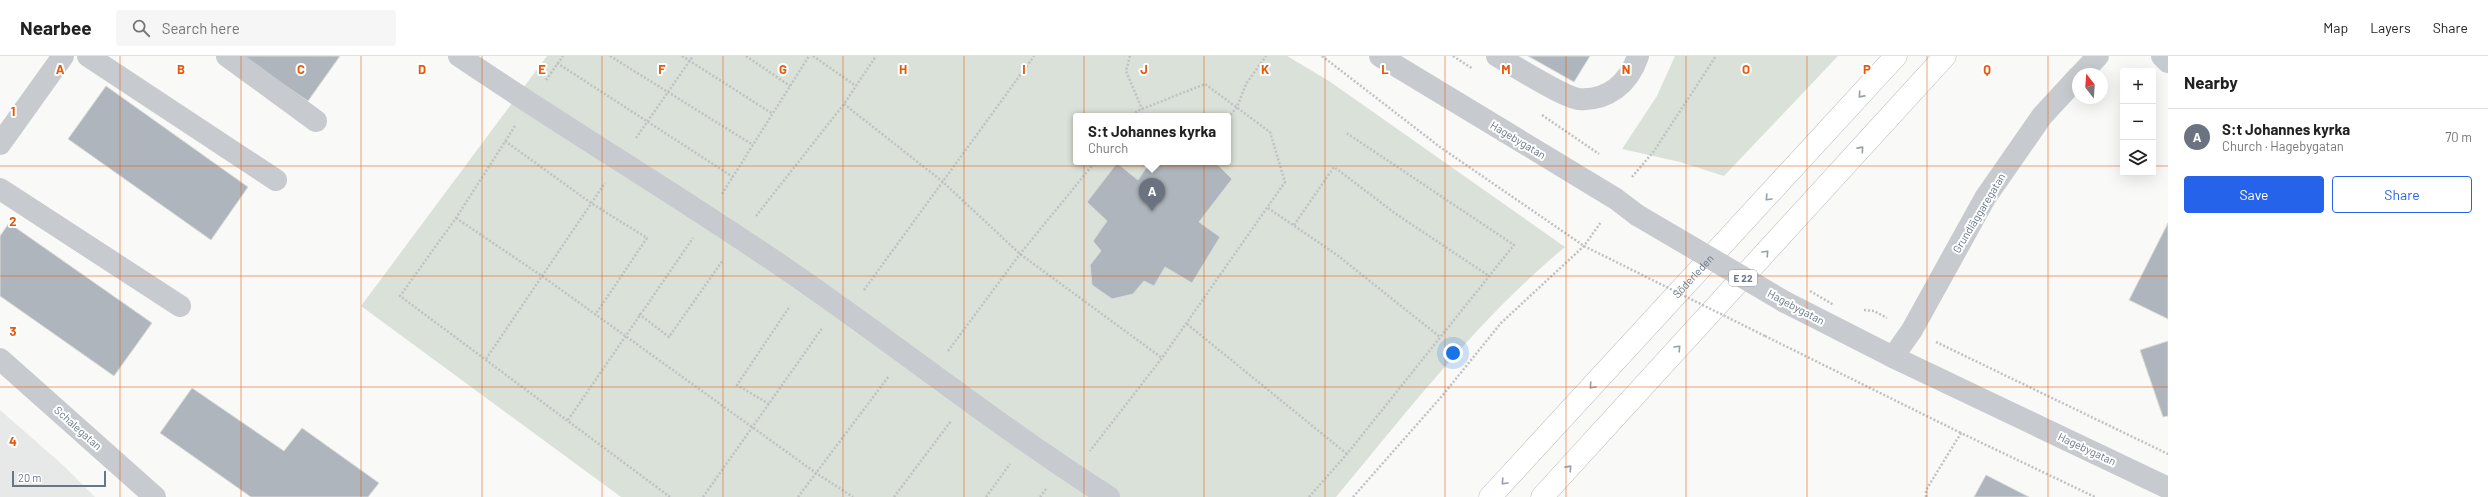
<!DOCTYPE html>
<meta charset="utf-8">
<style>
body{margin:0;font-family:Barlow,sans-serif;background:#f6f6f6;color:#222}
.controls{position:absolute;right:12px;top:12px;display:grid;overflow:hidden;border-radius:4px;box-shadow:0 4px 16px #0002}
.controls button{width:36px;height:36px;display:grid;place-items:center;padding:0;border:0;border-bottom:1px solid #e0e0e0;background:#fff;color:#222;font:20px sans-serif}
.compass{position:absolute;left:2072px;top:12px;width:36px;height:36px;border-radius:50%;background:#fff;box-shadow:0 4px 16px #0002;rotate:343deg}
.scale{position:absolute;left:12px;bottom:10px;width:94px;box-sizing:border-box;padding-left:4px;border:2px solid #687788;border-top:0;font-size:11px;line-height:14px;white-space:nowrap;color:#687788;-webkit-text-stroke:3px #fff;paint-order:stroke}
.you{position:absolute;left:1453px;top:297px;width:14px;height:14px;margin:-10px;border:3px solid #fff;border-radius:50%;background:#1a73e8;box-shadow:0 0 0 6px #1a73e833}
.badge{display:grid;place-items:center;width:26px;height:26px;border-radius:50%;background:#2563eb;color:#fff;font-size:13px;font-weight:700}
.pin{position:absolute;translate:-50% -33px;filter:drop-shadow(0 1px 2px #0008)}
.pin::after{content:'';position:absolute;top:21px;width:14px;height:12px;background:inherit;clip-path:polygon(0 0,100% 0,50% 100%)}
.popup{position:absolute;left:1073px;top:57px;width:158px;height:52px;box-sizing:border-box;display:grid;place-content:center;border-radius:4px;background:#fff;filter:drop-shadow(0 1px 3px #0005);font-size:13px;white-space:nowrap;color:#767676}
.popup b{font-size:15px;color:#222}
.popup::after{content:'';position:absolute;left:50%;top:100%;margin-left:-8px;border:8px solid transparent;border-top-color:#fff}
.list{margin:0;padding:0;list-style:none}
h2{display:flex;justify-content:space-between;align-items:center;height:52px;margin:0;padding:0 16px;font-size:17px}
h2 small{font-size:13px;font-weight:400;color:#767676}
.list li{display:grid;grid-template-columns:26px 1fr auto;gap:12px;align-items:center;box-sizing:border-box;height:56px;padding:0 16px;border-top:1px solid #e0e0e0}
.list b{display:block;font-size:15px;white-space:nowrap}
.list p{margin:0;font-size:13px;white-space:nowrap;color:#767676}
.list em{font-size:13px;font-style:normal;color:#767676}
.actions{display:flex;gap:8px;padding:12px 16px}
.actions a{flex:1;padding:9px 0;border:1px solid #2563eb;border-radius:4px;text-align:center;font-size:14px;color:#2563eb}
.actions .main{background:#2563eb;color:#fff}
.icon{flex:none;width:22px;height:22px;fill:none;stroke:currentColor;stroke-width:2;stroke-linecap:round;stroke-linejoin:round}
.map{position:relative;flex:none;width:2168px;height:441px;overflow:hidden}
header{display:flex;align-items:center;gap:24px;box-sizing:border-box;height:56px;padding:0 20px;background:#fff;border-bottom:1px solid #e0e0e0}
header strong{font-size:19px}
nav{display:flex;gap:22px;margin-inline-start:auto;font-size:14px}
.search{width:280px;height:36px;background:#f6f6f6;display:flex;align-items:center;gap:10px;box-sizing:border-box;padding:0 14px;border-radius:4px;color:#767676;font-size:15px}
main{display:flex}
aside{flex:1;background:#fff}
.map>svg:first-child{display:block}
.built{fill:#e7e8e8}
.green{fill:#dae1d8;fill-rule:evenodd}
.building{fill:#aeb5bc;stroke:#dbdbd9}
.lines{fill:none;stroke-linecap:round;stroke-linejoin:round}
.highway-casing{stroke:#b8bbbf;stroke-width:23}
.path{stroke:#bfc1c4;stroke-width:2.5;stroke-dasharray:2 2;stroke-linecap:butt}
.minor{stroke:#c7cace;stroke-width:22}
.highway{stroke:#fff;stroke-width:22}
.path-bridge{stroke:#bfc1c4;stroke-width:2.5;stroke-dasharray:2 2;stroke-linecap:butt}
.minor-bridge{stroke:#c7cace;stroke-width:22}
.oneway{stroke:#95a0ac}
.grid{fill:none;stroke:#e8590c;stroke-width:1;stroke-opacity:0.55}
.labels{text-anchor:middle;stroke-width:4;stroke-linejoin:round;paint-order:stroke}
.shield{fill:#fff;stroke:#95a0ac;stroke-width:1}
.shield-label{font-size:10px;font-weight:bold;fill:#687788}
.street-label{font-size:11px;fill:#687788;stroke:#fff}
.grid-label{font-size:13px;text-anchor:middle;font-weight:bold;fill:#e8590c;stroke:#fff;stroke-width:4;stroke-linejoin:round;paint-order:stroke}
</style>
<header>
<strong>Nearbee</strong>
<div class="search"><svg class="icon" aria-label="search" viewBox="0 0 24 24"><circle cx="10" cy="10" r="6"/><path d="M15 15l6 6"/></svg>Search here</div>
<nav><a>Map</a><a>Layers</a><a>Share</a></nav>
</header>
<main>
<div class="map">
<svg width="2168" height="441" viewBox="0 0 2168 441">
<rect width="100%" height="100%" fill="#f9f9f7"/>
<polygon class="built" points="0,354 65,411 95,441 0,441"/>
<g class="green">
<path d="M547,0H1287L1329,25L1565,191C1478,263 1408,355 1336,441H621L361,250ZM1076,60H1228V106H1076Z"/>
<polygon points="1675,0 1838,0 1724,120 1680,106 1622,93 1657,40"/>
</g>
<g class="building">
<polygon points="241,0 340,0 308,45"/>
<polygon points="1528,0 1590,0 1574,26"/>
<polygon points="106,30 248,131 211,184 68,83"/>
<polygon points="1150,106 1220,106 1218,109 1232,123 1199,166 1220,181 1192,227 1165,211 1154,230 1144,225 1133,238 1112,243 1092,229 1090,209 1101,195 1093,185 1107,165 1087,146 1117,107 1138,124"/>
<polygon points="9,167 152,267 114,320 0,240 0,180"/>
<polygon points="2168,167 2168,263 2129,244"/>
<polygon points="2168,285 2168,360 2163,361 2140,294"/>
<polygon points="192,332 284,395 302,372 379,427 368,441 251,441 160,377"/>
<polygon points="1986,419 2029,441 1974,441"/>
</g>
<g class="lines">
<defs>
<g id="highway">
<path id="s1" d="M1490,441L1896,0"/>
<polyline points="1542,441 1945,0"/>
</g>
</defs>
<use href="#highway" class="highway-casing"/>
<g class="path">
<polyline points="610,0 753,89"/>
<polyline points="682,0 773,58"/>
<polyline points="746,0 790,30"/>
<polyline points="813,0 856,30"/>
<polyline points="1130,0 1126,15 1142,53"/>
<polyline points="1322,0 1440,91 1584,190"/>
<polyline points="1453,0 1473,13"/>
<polyline points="557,7 733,121"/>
<polyline points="546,24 563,0"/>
<polyline points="844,48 943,126 1020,198 1162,302 1090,395"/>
<polyline points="1542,59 1599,98"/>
<polyline points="1133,60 1137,55 1205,28 1270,76 1285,126 1162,302"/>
<polyline points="1228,62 1237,51 1246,28 1266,0"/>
<polyline points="515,70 456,162 400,240 670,441"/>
<polyline points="636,82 693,0"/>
<polyline points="505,85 591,147 647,182 595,259"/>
<polyline points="1632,121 1654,95 1716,0"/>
<polyline points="722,138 809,0"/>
<polyline points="1268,152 1337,199 1440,281"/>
<polyline points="756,160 844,48 876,0"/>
<polyline points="456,162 542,220 816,417 853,441"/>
<polyline points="1294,169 1334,111 1396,158 1489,220"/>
<polyline points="864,234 1034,0"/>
<polyline points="1864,254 1874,255 1887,262"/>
<polyline points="639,258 669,281 723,204"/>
<polyline points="1187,268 1347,398"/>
<polyline points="1765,280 1961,377"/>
<polyline points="1936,286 2168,398"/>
<polyline points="948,295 1020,198 1095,106"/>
<polyline points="486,303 605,127"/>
<polyline points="769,348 737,329 790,250"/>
<polyline points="568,364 693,182"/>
<polyline points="703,441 823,271"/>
<polyline points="798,441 889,320"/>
<polyline points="894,441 951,365"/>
<polyline points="986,441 1010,408"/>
<polyline points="1040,441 1046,433"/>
<polyline points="1309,441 1347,398 1514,189 1345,76"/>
<polyline points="1353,441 1442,340 1501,267 1584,190 1601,166"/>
<polyline points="1926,441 1926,434 1961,377 2095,441"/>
</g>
<g class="minor">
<polyline points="88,0 276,124"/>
<polyline points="227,0 316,65"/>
<path d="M459,0C571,76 688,145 799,222C903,294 1002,373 1109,441"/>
<polyline points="1380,0 1616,143 1637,159"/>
<path d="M1497,0C1513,9 1563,41 1579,43C1608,45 1629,27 1638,0"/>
<polyline points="2162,0 2168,6"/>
<polyline points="2081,18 2098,0"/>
<polyline points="0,88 63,0"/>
<polyline points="0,133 180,250"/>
<polyline points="1785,246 1893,301 2168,432"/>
<polyline points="1893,301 1912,274 1985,142 2042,60 2078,21"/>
<polyline points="0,303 155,441"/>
</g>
<use href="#highway" class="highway"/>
<g class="path-bridge">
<polyline points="1584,190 1765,280"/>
<polyline points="1810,235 1834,249"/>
</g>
<polyline class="minor-bridge" points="1637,159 1785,246"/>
</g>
<defs><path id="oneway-chevron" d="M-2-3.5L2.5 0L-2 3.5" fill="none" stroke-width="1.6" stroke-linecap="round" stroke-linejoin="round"/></defs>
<g class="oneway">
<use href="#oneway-chevron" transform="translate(1861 39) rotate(132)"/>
<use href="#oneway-chevron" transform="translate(1861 93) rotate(-48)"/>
<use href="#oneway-chevron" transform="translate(1768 142) rotate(133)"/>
<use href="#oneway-chevron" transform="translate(1766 197) rotate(-47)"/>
<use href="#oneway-chevron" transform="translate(1678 292) rotate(-47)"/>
<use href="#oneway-chevron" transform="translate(1592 330) rotate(133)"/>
<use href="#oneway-chevron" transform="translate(1569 412) rotate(-48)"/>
<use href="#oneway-chevron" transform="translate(1504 426) rotate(133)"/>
</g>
<path class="grid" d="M120,0V441M241,0V441M361,0V441M482,0V441M602,0V441M723,0V441M843,0V441M964,0V441M1084,0V441M1204,0V441M1325,0V441M1445,0V441M1566,0V441M1686,0V441M1807,0V441M1927,0V441M2048,0V441M0,110H2123M2153,110H2168M0,220H2168M0,331H2168"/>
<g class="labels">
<rect class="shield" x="1729" y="214" width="28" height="16" rx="3"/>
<g class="shield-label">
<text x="1743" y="226">E 22</text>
</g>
<g class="street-label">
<text transform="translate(1518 84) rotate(31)" y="4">Hagebygatan</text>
<text transform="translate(1979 157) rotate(-59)" y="4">Grundläggaregatan</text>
<text dy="4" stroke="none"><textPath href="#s1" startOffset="300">Söderleden</textPath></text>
<text transform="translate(1796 251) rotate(28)" y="4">Hagebygatan</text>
<text transform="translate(78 372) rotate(42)" y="4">Schalegatan</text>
<text transform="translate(2087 393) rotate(25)" y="4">Hagebygatan</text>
</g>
</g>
<g class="grid-label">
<text x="60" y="18">A</text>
<text x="181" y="18">B</text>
<text x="301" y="18">C</text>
<text x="422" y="18">D</text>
<text x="542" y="18">E</text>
<text x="662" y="18">F</text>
<text x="783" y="18">G</text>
<text x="903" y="18">H</text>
<text x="1024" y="18">I</text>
<text x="1144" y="18">J</text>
<text x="1265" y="18">K</text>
<text x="1385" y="18">L</text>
<text x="1506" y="18">M</text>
<text x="1626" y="18">N</text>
<text x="1746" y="18">O</text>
<text x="1867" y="18">P</text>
<text x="1987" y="18">Q</text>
<text x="13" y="60">1</text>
<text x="13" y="170">2</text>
<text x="13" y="280">3</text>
<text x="13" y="390">4</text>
</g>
</svg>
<div class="controls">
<button>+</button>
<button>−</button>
<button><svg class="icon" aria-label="layers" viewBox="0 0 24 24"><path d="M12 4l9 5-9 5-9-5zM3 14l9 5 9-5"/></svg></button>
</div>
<svg class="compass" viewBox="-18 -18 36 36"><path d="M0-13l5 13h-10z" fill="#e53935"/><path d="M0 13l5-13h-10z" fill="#767676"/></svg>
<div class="scale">20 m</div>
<div class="you"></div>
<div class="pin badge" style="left:1152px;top:155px;background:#6b7280">A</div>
<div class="popup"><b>S:t Johannes kyrka</b>Church</div>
</div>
<aside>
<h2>Nearby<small></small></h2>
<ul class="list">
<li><span class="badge" style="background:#6b7280">A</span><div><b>S:t Johannes kyrka</b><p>Church · Hagebygatan</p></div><em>70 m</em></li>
</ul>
<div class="actions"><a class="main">Save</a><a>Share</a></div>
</aside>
</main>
